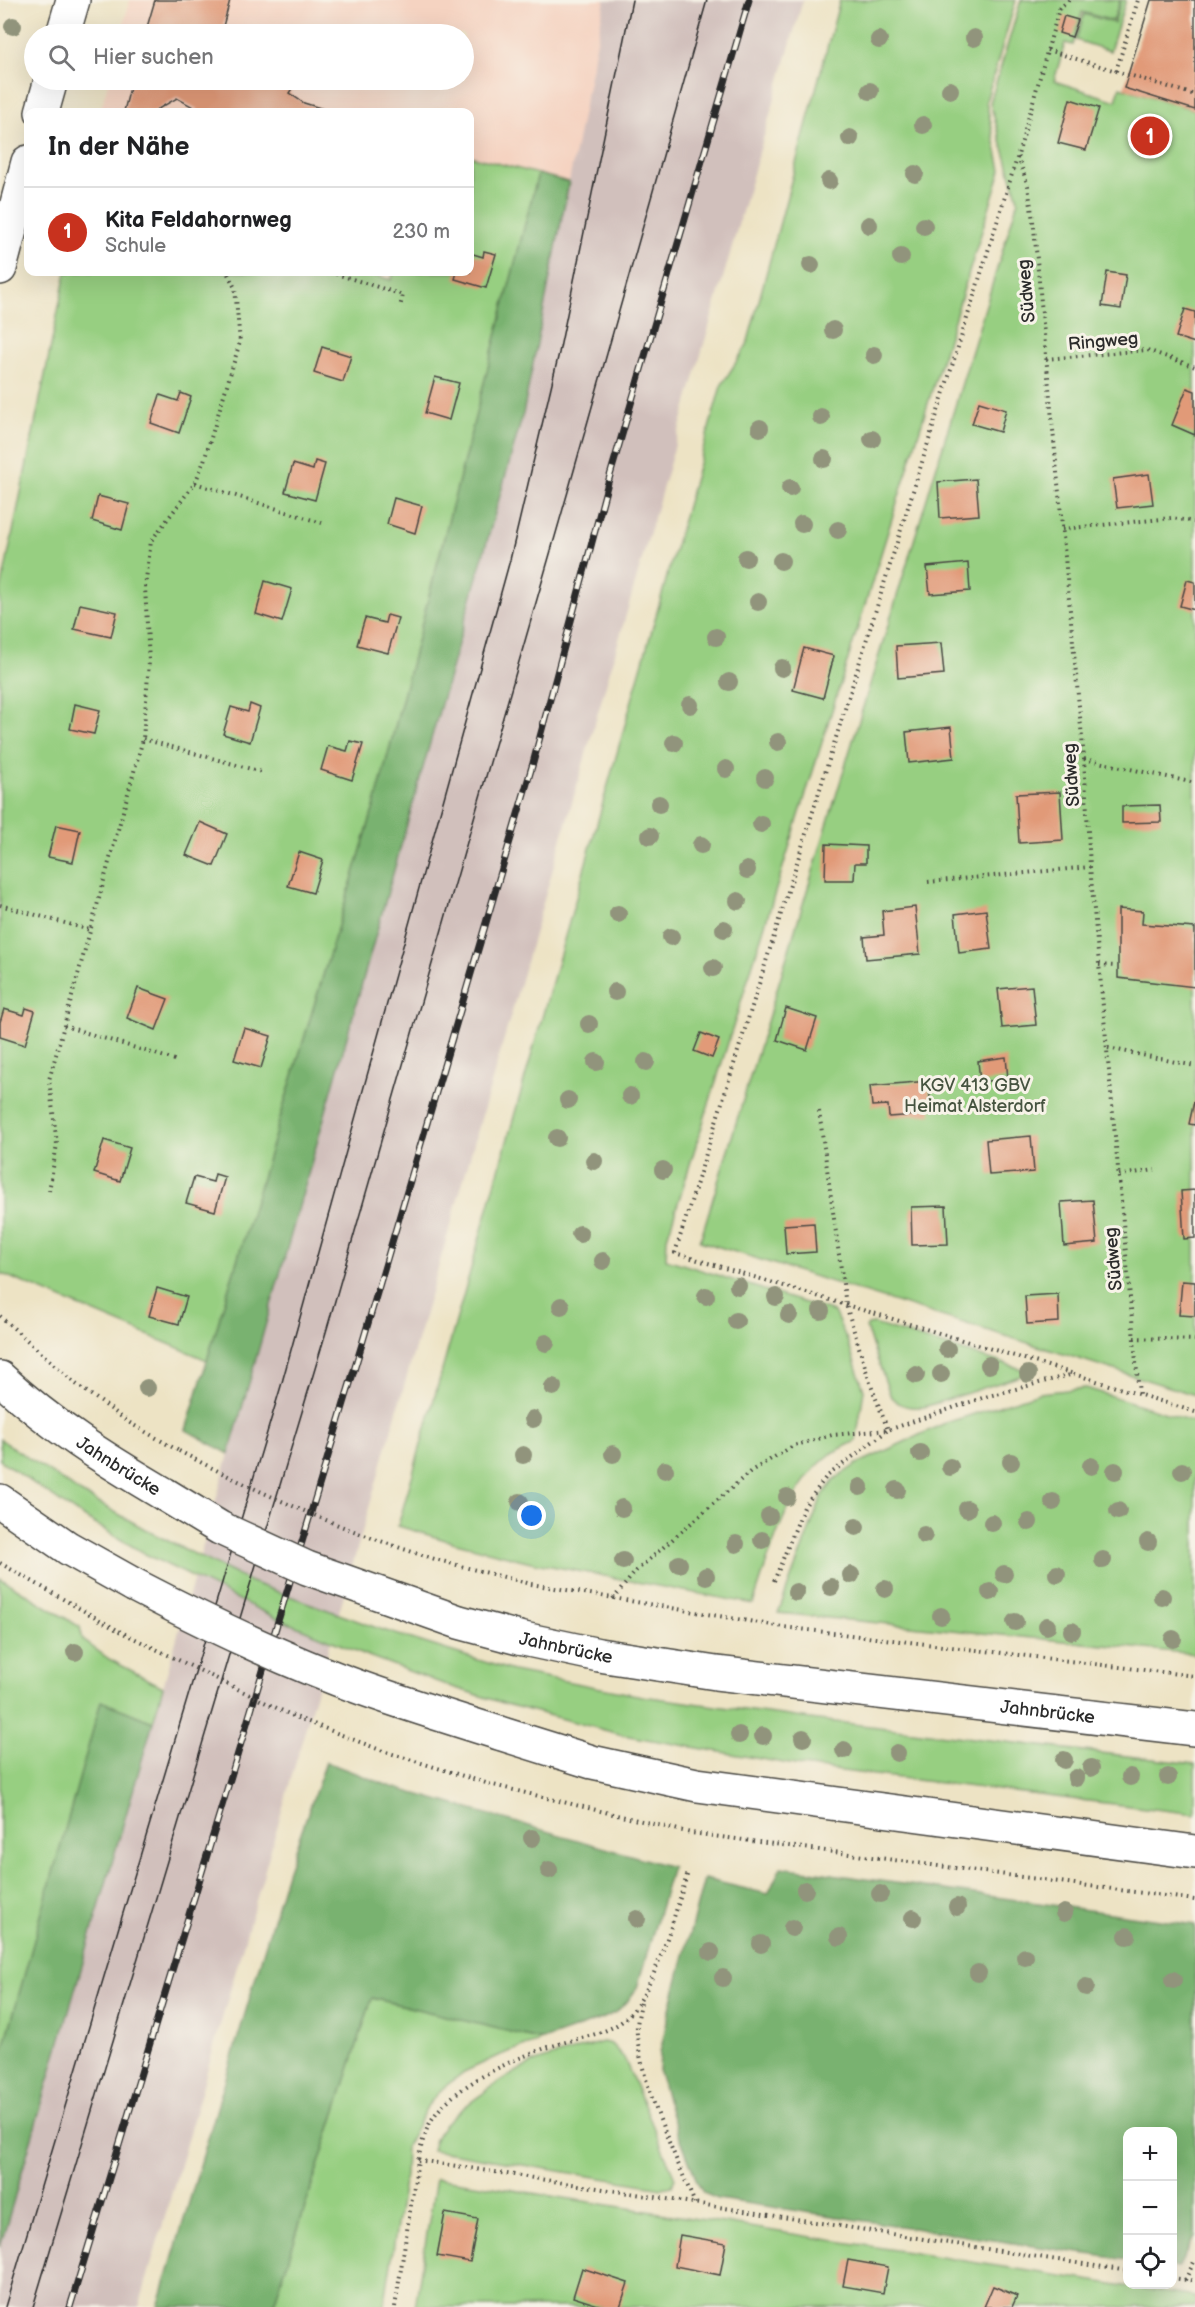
<!DOCTYPE html>
<html lang="de">
<meta charset="utf-8">
<style>
body{margin:0;font-family:"Balsamiq Sans",sans-serif;background:#f6f6f6;color:#202124}
.controls{position:absolute;right:18px;bottom:18px;display:grid;overflow:hidden;border-radius:12px;box-shadow:0 6px 24px #0002}
.controls button{width:54px;height:54px;display:grid;place-items:center;padding:0;border:0;border-bottom:2px solid #e0e0e0;background:#fff;color:#202124;font:30px sans-serif}
.you{position:absolute;left:532px;top:1516px;width:21px;height:21px;margin:-15px;border:4px solid #fff;border-radius:50%;background:#1a73e8;box-shadow:0 0 0 9px #1a73e833}
.badge{display:grid;place-items:center;width:39px;height:39px;border-radius:50%;background:#c8321e;color:#fff;font-size:20px;font-weight:700}
.pin{position:absolute;translate:-50% -50%;border:3px solid #fff;box-shadow:0 2px 6px #0006}
.list{margin:0;padding:0;list-style:none}
h2{display:flex;justify-content:space-between;align-items:center;height:78px;margin:0;padding:0 24px;font-size:26px}
h2 small{font-size:20px;font-weight:400;color:#757577}
.list li{display:grid;grid-template-columns:39px 1fr auto;gap:18px;align-items:center;box-sizing:border-box;height:90px;padding:0 24px;border-top:2px solid #e0e0e0}
.list b{display:block;font-size:22px;white-space:nowrap}
.list p{margin:0;font-size:20px;white-space:nowrap;color:#757577}
.list em{font-size:20px;font-style:normal;color:#757577}
.icon{flex:none;width:33px;height:33px;fill:none;stroke:currentColor;stroke-width:2;stroke-linecap:round;stroke-linejoin:round}
.map{position:relative;flex:none;width:1195px;height:2307px;overflow:hidden}
.search{position:absolute;background:#fff;box-shadow:0 6px 24px #0002;left:24px;top:24px;width:450px;height:66px;display:flex;align-items:center;gap:15px;box-sizing:border-box;padding:0 21px;border-radius:33px;color:#757577;font-size:22px}
.panel{position:absolute;background:#fff;box-shadow:0 6px 24px #0002;left:24px;top:108px;width:450px;height:168px;border-radius:12px}
.map>svg:first-child{display:block}
.built{fill:#f5d3c1}
.industrial{fill:#d1c0bc}
.green{fill:#97cf81;stroke:#617d56;stroke-width:1.5}
.forest{fill:#79b26f;stroke:#526e4d;stroke-width:1.5}
.building{fill:#e19a78}
.lines{fill:none;stroke-linecap:round;stroke-linejoin:round}
.minor-casing{stroke:#484742;stroke-width:36}
.major-casing{stroke:#484742;stroke-width:36}
.path{stroke:#484742;stroke-width:4;stroke-dasharray:1.5 4.5;stroke-linecap:butt}
.minor{stroke:#fff;stroke-width:33}
.major{stroke:#fff;stroke-width:33}
.tram{stroke:#2b2b2b;stroke-width:1.5}
.rail-casing{stroke:#2b2b2b;stroke-width:7}
.rail{stroke:#f7f3e8;stroke-width:4.5;stroke-dasharray:14;stroke-linecap:butt}
.major-bridge-casing{stroke:#484742;stroke-width:36;stroke-linecap:butt}
.path-bridge{stroke:#484742;stroke-width:4;stroke-dasharray:1.5 4.5;stroke-linecap:butt}
.major-bridge{stroke:#fff;stroke-width:33}
.tree{fill:#91947b}
.labels{text-anchor:middle;stroke-width:6;stroke-linejoin:round;paint-order:stroke}
.street-label{font-size:18px;fill:#2b2b2b;stroke:#f7f3e8}
.park-label{font-size:18px;fill:#465440;stroke:#f7f3e8}
</style>
<div class="map">
<svg width="1195" height="2307" viewBox="0 0 1195 2307">
<rect width="100%" height="100%" fill="#f7f3e8"/>
<filter id="ink" filterUnits="userSpaceOnUse"><feTurbulence type="fractalNoise" baseFrequency=".0167" numOctaves="2"/><feDisplacementMap in="SourceGraphic" scale="12" xChannelSelector="R" yChannelSelector="G"/><feConvolveMatrix kernelMatrix="1 2 1 2 8 2 1 2 1" color-interpolation-filters="sRGB"/></filter>
<filter id="wash" filterUnits="userSpaceOnUse"><feTurbulence type="fractalNoise" baseFrequency=".008" numOctaves="4" result="noise"/><feDisplacementMap in="SourceGraphic" scale="24" xChannelSelector="R" yChannelSelector="G"/><feGaussianBlur stdDeviation="1.35" result="paint"/><feColorMatrix in="noise" values="0 0 0 0 0 0 0 0 0 0 0 0 0 0 0 0 0 1.4 0 .05"/><feComposite in="paint" operator="in"/></filter>
<g filter="url(#wash)">
<rect width="100%" height="100%" fill="#ede3c4"/>
<polygon class="built" points="130,0 609,0 569,182 470,156 470,112 100,112 109,80 464,80 464,34 121,34"/>
<polygon class="industrial" points="605,0 803,0 139,2307 0,2307 0,2247 163,1687 523,414"/>
<g class="green">
<path d="M840,0H1016L986,101L1001,170L667,1238L666,1259L834,1312L847,1340L864,1390L856,1441C848,1445 839,1449 831,1454C786,1487 770,1554 753,1604L535,1563L452,1542L398,1526L721,386L747,345Z"/>
<polygon points="1021,0 1120,0 1113,21 1082,12 1073,45 1065,43 1054,81 1116,101 1120,87 1195,110 1195,1395 700,1241 1018,200 990,103"/>
<polygon points="1121,0 1126,0 1110,51 1076,40 1084,14 1114,23"/>
<polygon points="470,156 538,174 377,797 207,1360 0,1273 0,595 66,272 363,272 391,280 394,272 470,272"/>
<path d="M874,1324L1022,1369L1025,1372L1024,1375L924,1407C910,1408 901,1407 891,1397L866,1328L868,1325Z"/>
<polygon points="1086,1388 1195,1422 1195,1654 778,1613 822,1496 835,1479 857,1464 943,1424 1039,1393"/>
<polygon points="0,1439 81,1493 152,1533 251,1582 380,1629 513,1671 642,1696 818,1720 1195,1764 1195,1814 801,1766 623,1735 506,1704 446,1685 371,1657 274,1617 145,1554 75,1512 0,1460"/>
<polygon points="0,1578 80,1627 83,1640 109,1659 163,1687 153,1722 101,1702 0,2062"/>
<polygon points="372,1998 543,2040 503,2054 464,2072 442,2089 428,2105 406,2146 405,2175 384,2307 273,2307"/>
<path d="M603,2042L611,2044L624,2058L675,2178L672,2186L662,2188L432,2150C433,2146 434,2141 436,2137C446,2115 513,2071 536,2062C558,2054 581,2049 603,2042Z"/>
<polygon points="436,2178 1195,2297 1195,2307 415,2307"/>
</g>
<g class="forest">
<polygon points="538,174 569,182 523,414 229,1454 186,1430 377,797"/>
<polygon points="101,1701 153,1722 0,2247 0,2062"/>
<polygon points="326,1762 392,1787 672,1867 637,1988 627,2002 616,2012 602,2019 543,2040 372,1998 273,2307 158,2307 287,1872"/>
<polygon points="781,1867 1195,1925 1195,2236 1178,2268 1172,2267 1172,2132 1128,2132 1127,2260 718,2199 703,2193 697,2181 673,2119 659,2072 660,2052 671,2005 704,1879 768,1894"/>
</g>
<g id="blocks">
<g class="building">
<polygon points="155,0 230,0 221,34 145,34"/>
<polygon points="1151,0 1195,0 1195,110 1124,88"/>
<polygon points="1064,16 1078,20 1072,37 1059,33"/>
<polygon points="132,80 282,80 293,87 289,93 304,103 333,112 196,112 197,109 177,98 153,112 130,112 124,111"/>
<polygon points="1070,99 1099,108 1086,150 1058,143"/>
<polygon points="484,251 496,254 486,288 455,279 457,272 470,272 470,253 483,257"/>
<polygon points="1107,272 1126,275 1121,309 1102,306"/>
<polygon points="1185,309 1195,312 1195,343 1176,337"/>
<polygon points="322,347 351,356 343,382 314,373"/>
<polygon points="435,377 459,383 449,420 425,413"/>
<polygon points="1187,388 1195,391 1195,435 1172,425"/>
<polygon points="181,393 191,397 179,433 151,423 160,395 178,401"/>
<polygon points="979,402 1006,410 1000,432 972,424"/>
<polygon points="315,461 325,464 315,500 285,492 293,464 313,470"/>
<polygon points="1149,474 1153,504 1117,508 1113,479"/>
<polygon points="976,479 979,515 940,518 938,482"/>
<polygon points="98,496 129,504 122,530 92,521"/>
<polygon points="394,498 422,506 415,533 387,524"/>
<polygon points="968,563 970,591 930,594 927,567"/>
<polygon points="1187,580 1195,582 1195,610 1180,606"/>
<polygon points="265,581 292,589 282,622 256,614"/>
<polygon points="80,604 117,612 111,637 74,629"/>
<polygon points="387,615 398,618 388,653 357,645 365,618 385,623"/>
<polygon points="941,643 944,674 898,678 896,646"/>
<polygon points="804,648 834,656 823,698 793,690"/>
<polygon points="75,704 100,710 94,734 70,729"/>
<polygon points="250,704 260,708 250,742 223,734 231,707 248,712"/>
<polygon points="951,727 954,758 909,763 906,732"/>
<polygon points="350,741 363,744 352,780 321,770 328,746 347,751"/>
<polygon points="1060,792 1063,840 1019,843 1016,794"/>
<polygon points="1160,805 1161,822 1122,823 1122,806"/>
<polygon points="200,822 227,834 214,866 186,855"/>
<polygon points="56,825 80,830 73,862 48,857"/>
<polygon points="826,844 866,846 866,863 855,863 854,880 825,880"/>
<polygon points="299,852 323,860 313,893 288,886"/>
<polygon points="915,907 920,954 866,959 864,937 884,935 882,911"/>
<polygon points="1118,909 1143,911 1142,924 1195,928 1195,987 1118,978"/>
<polygon points="986,910 991,949 959,953 955,914"/>
<polygon points="1032,986 1036,1025 1002,1028 998,989"/>
<polygon points="138,988 168,999 156,1030 127,1018"/>
<polygon points="26,1008 35,1011 25,1045 0,1037 0,1022 4,1009 24,1015"/>
<polygon points="786,1008 817,1018 807,1050 777,1040"/>
<polygon points="244,1028 271,1036 261,1068 234,1060"/>
<polygon points="701,1033 719,1040 712,1058 694,1051"/>
<polygon points="1006,1057 1008,1079 980,1082 978,1061"/>
<polygon points="929,1081 931,1114 889,1117 888,1105 872,1106 870,1086"/>
<polygon points="1194,1101 1195,1101 1195,1125 1189,1124"/>
<polygon points="1031,1136 1034,1172 989,1175 986,1140"/>
<polygon points="104,1140 130,1148 120,1181 94,1173"/>
<polygon points="215,1174 225,1177 215,1211 186,1203 194,1177 213,1182"/>
<polygon points="1195,1190 1195,1238 1184,1239 1181,1191"/>
<polygon points="1093,1200 1097,1243 1064,1246 1061,1202"/>
<polygon points="946,1206 948,1244 912,1245 911,1207"/>
<polygon points="814,1223 816,1252 786,1254 784,1225"/>
<polygon points="1182,1281 1195,1282 1195,1316 1179,1315"/>
<polygon points="157,1288 187,1297 179,1324 149,1316"/>
<polygon points="1058,1294 1059,1322 1027,1324 1025,1296"/>
<polygon points="445,2213 478,2219 470,2262 437,2256"/>
<polygon points="680,2235 726,2243 720,2275 675,2266"/>
<polygon points="848,2260 888,2267 883,2293 843,2286"/>
<polygon points="582,2268 628,2283 620,2307 604,2307 573,2297"/>
<polygon points="993,2286 1017,2296 1012,2307 984,2307"/>
</g>
</g>
</g>
<g filter="url(#ink)">
<use href="#blocks" fill-opacity="0" stroke="#484742" stroke-width="1.5"/>
<g class="lines">
<defs>
<g id="minor">
<polyline points="63,34 73,0"/>
<polyline points="42,112 51,80"/>
<polyline points="0,268 28,162"/>
</g>
<g id="major">
<path id="s1" d="M0,1378C53,1427 103,1458 164,1494"/>
<polyline points="0,1501 68,1548 134,1585"/>
<path id="s2" d="M519,1638L599,1655L716,1673L1195,1729"/>
<polyline points="499,1733 592,1762 697,1785 1195,1852"/>
</g>
</defs>
<use href="#minor" class="minor-casing"/>
<use href="#major" class="major-casing"/>
<g class="path">
<polyline points="1069,0 1059,9 1018,155 675,1253 1074,1374"/>
<polyline points="1047,50 1195,95"/>
<polyline points="1116,71 1138,0"/>
<polyline points="1018,157 1028,186 1034,228 1084,759 1090,867 1139,1394"/>
<polyline points="330,272 403,295 400,307"/>
<polyline points="1046,359 1147,350 1195,367"/>
<polyline points="195,483 322,523"/>
<polyline points="1062,529 1172,518 1195,522"/>
<polyline points="143,739 262,772"/>
<polyline points="1084,759 1195,783"/>
<polyline points="928,882 1090,867"/>
<polyline points="0,905 90,930"/>
<polyline points="1099,965 1115,966"/>
<polyline points="64,1026 175,1060"/>
<polyline points="1108,1048 1195,1066"/>
<polyline points="819,1111 846,1305 870,1383 888,1430"/>
<polyline points="1119,1175 1155,1170"/>
<polyline points="49,1191 57,1144 49,1080 143,739 149,662 145,587 151,541 195,483 204,461 240,342 235,288 227,272"/>
<polyline points="0,1316 76,1384 130,1423 179,1451"/>
<polyline points="1134,1338 1195,1340"/>
<polyline points="0,1563 119,1631"/>
<polyline points="774,1581 804,1507 826,1477 888,1430"/>
<polyline points="531,1584 783,1627 1195,1676"/>
<polyline points="613,1599 636,1571 751,1471 793,1446 832,1435 888,1430 985,1397 1074,1374 1195,1412"/>
<polyline points="489,1784 691,1833 1195,1900"/>
<path d="M641,2003C639,2013 636,2025 637,2035C642,2088 675,2154 695,2204"/>
<polyline points="418,2160 1128,2271"/>
<polyline points="1172,2278 1195,2281"/>
<polyline points="1185,2280 1195,2260"/>
<path d="M395,2307L418,2160C421,2147 424,2133 431,2121C452,2084 523,2054 562,2043C583,2037 610,2033 626,2018C654,1994 676,1909 688,1872"/>
</g>
<use href="#minor" class="minor"/>
<use href="#major" class="major"/>
<g class="tram">
<polyline points="5,2307 281,1386 510,560 559,353 632,0"/>
<polyline points="33,2307 326,1332 569,488 707,0"/>
</g>
<defs>
<polyline id="rail" points="70,2307 362,1344 533,763 607,486 749,0"/>
</defs>
<use href="#rail" class="rail-casing"/>
<use href="#rail" class="rail"/>
<defs>
<g id="major-bridge">
<polyline points="164,1494 220,1528 307,1568 459,1622 519,1638"/>
<path d="M134,1585C209,1624 285,1661 364,1689C409,1705 454,1719 499,1733"/>
</g>
</defs>
<use href="#major-bridge" class="major-bridge-casing"/>
<g class="path-bridge">
<path d="M179,1451C259,1493 342,1530 428,1557C462,1567 497,1575 531,1584"/>
<polyline points="119,1631 293,1716 383,1751 489,1784"/>
</g>
<use href="#major-bridge" class="major-bridge"/>
</g>
<g class="tree">
<circle cx="13" cy="26" r="9"/>
<circle cx="974" cy="38" r="9"/>
<circle cx="879" cy="40" r="9"/>
<circle cx="950" cy="90" r="9"/>
<circle cx="870" cy="91" r="9"/>
<circle cx="923" cy="125" r="9"/>
<circle cx="850" cy="138" r="9"/>
<circle cx="915" cy="174" r="9"/>
<circle cx="829" cy="181" r="9"/>
<circle cx="869" cy="225" r="9"/>
<circle cx="924" cy="226" r="9"/>
<circle cx="901" cy="257" r="9"/>
<circle cx="811" cy="265" r="9"/>
<circle cx="833" cy="330" r="9"/>
<circle cx="874" cy="355" r="9"/>
<circle cx="821" cy="417" r="9"/>
<circle cx="760" cy="428" r="9"/>
<circle cx="872" cy="439" r="9"/>
<circle cx="824" cy="459" r="9"/>
<circle cx="790" cy="488" r="9"/>
<circle cx="802" cy="524" r="9"/>
<circle cx="838" cy="530" r="9"/>
<circle cx="746" cy="558" r="9"/>
<circle cx="781" cy="561" r="9"/>
<circle cx="758" cy="602" r="9"/>
<circle cx="716" cy="637" r="9"/>
<circle cx="782" cy="668" r="9"/>
<circle cx="729" cy="682" r="9"/>
<circle cx="690" cy="705" r="9"/>
<circle cx="778" cy="742" r="9"/>
<circle cx="674" cy="743" r="9"/>
<circle cx="726" cy="769" r="9"/>
<circle cx="765" cy="778" r="9"/>
<circle cx="659" cy="804" r="9"/>
<circle cx="761" cy="824" r="9"/>
<circle cx="650" cy="836" r="9"/>
<circle cx="701" cy="845" r="9"/>
<circle cx="747" cy="870" r="9"/>
<circle cx="738" cy="901" r="9"/>
<circle cx="618" cy="914" r="9"/>
<circle cx="724" cy="929" r="9"/>
<circle cx="671" cy="937" r="9"/>
<circle cx="713" cy="968" r="9"/>
<circle cx="615" cy="992" r="9"/>
<circle cx="589" cy="1024" r="9"/>
<circle cx="596" cy="1062" r="9"/>
<circle cx="646" cy="1062" r="9"/>
<circle cx="630" cy="1096" r="9"/>
<circle cx="568" cy="1100" r="9"/>
<circle cx="557" cy="1138" r="9"/>
<circle cx="594" cy="1161" r="9"/>
<circle cx="663" cy="1170" r="9"/>
<circle cx="580" cy="1234" r="9"/>
<circle cx="603" cy="1261" r="9"/>
<circle cx="738" cy="1286" r="9"/>
<circle cx="706" cy="1296" r="9"/>
<circle cx="776" cy="1297" r="9"/>
<circle cx="561" cy="1306" r="9"/>
<circle cx="821" cy="1311" r="9"/>
<circle cx="789" cy="1315" r="9"/>
<circle cx="736" cy="1321" r="9"/>
<circle cx="546" cy="1343" r="9"/>
<circle cx="947" cy="1349" r="9"/>
<circle cx="989" cy="1365" r="9"/>
<circle cx="941" cy="1374" r="9"/>
<circle cx="1028" cy="1374" r="9"/>
<circle cx="916" cy="1375" r="9"/>
<circle cx="553" cy="1387" r="9"/>
<circle cx="147" cy="1388" r="9"/>
<circle cx="533" cy="1419" r="9"/>
<circle cx="920" cy="1453" r="9"/>
<circle cx="613" cy="1454" r="9"/>
<circle cx="523" cy="1455" r="9"/>
<circle cx="1011" cy="1462" r="9"/>
<circle cx="1091" cy="1466" r="9"/>
<circle cx="950" cy="1467" r="9"/>
<circle cx="665" cy="1470" r="9"/>
<circle cx="1115" cy="1471" r="9"/>
<circle cx="1182" cy="1471" r="9"/>
<circle cx="860" cy="1487" r="9"/>
<circle cx="897" cy="1490" r="9"/>
<circle cx="787" cy="1497" r="9"/>
<circle cx="520" cy="1502" r="9"/>
<circle cx="1053" cy="1502" r="9"/>
<circle cx="622" cy="1508" r="9"/>
<circle cx="967" cy="1509" r="9"/>
<circle cx="1118" cy="1511" r="9"/>
<circle cx="769" cy="1516" r="9"/>
<circle cx="1029" cy="1522" r="9"/>
<circle cx="992" cy="1523" r="9"/>
<circle cx="856" cy="1527" r="9"/>
<circle cx="924" cy="1535" r="9"/>
<circle cx="762" cy="1540" r="9"/>
<circle cx="1148" cy="1542" r="9"/>
<circle cx="736" cy="1544" r="9"/>
<circle cx="1103" cy="1560" r="9"/>
<circle cx="623" cy="1561" r="9"/>
<circle cx="679" cy="1564" r="9"/>
<circle cx="1004" cy="1574" r="9"/>
<circle cx="1057" cy="1574" r="9"/>
<circle cx="851" cy="1575" r="9"/>
<circle cx="706" cy="1576" r="9"/>
<circle cx="831" cy="1587" r="9"/>
<circle cx="885" cy="1589" r="9"/>
<circle cx="796" cy="1592" r="9"/>
<circle cx="990" cy="1592" r="9"/>
<circle cx="1162" cy="1597" r="9"/>
<circle cx="941" cy="1616" r="9"/>
<circle cx="1015" cy="1622" r="9"/>
<circle cx="1047" cy="1626" r="9"/>
<circle cx="1072" cy="1631" r="9"/>
<circle cx="1173" cy="1639" r="9"/>
<circle cx="75" cy="1652" r="9"/>
<circle cx="739" cy="1735" r="9"/>
<circle cx="763" cy="1736" r="9"/>
<circle cx="803" cy="1738" r="9"/>
<circle cx="844" cy="1750" r="9"/>
<circle cx="897" cy="1753" r="9"/>
<circle cx="1064" cy="1760" r="9"/>
<circle cx="1091" cy="1768" r="9"/>
<circle cx="1130" cy="1777" r="9"/>
<circle cx="1168" cy="1777" r="9"/>
<circle cx="1076" cy="1778" r="9"/>
<circle cx="532" cy="1838" r="9"/>
<circle cx="549" cy="1870" r="9"/>
<circle cx="805" cy="1890" r="9"/>
<circle cx="880" cy="1894" r="9"/>
<circle cx="957" cy="1907" r="9"/>
<circle cx="1064" cy="1913" r="9"/>
<circle cx="913" cy="1918" r="9"/>
<circle cx="637" cy="1919" r="9"/>
<circle cx="792" cy="1928" r="9"/>
<circle cx="1127" cy="1936" r="9"/>
<circle cx="839" cy="1937" r="9"/>
<circle cx="761" cy="1944" r="9"/>
<circle cx="711" cy="1952" r="9"/>
<circle cx="1025" cy="1957" r="9"/>
<circle cx="978" cy="1973" r="9"/>
<circle cx="723" cy="1978" r="9"/>
<circle cx="1173" cy="1980" r="9"/>
<circle cx="1086" cy="1987" r="9"/>
</g>
</g>
<g class="labels">
<g class="street-label">
<text transform="translate(1026 291) rotate(-95)" y="6">Südweg</text>
<text transform="translate(1103 341) rotate(-5)" y="6">Ringweg</text>
<text transform="translate(1071 775) rotate(-94)" y="6">Südweg</text>
<text transform="translate(1113 1259) rotate(-95)" y="6">Südweg</text>
<text dy="6" stroke="none"><textPath href="#s1" startOffset="148">Jahnbrücke</textPath></text>
<text dy="6" stroke="none"><textPath href="#s2" startOffset="48">Jahnbrücke</textPath></text>
<text dy="6" stroke="none"><textPath href="#s2" startOffset="534">Jahnbrücke</textPath></text>
</g>
<g class="park-label">
<text x="975" y="1091">KGV 413 GBV<tspan x="975" dy="21">Heimat Alsterdorf</tspan></text>
</g>
</g>
</svg>
<div class="controls">
<button>+</button>
<button>−</button>
<button><svg class="icon" aria-label="locate" viewBox="0 0 24 24"><circle cx="12" cy="12" r="6"/><path d="M12 2v4M12 18v4M2 12h4M18 12h4"/></svg></button>
</div>
<div class="you"></div>
<div class="pin badge" style="left:1150px;top:136px">1</div>
<div class="search"><svg class="icon" aria-label="search" viewBox="0 0 24 24"><circle cx="10" cy="10" r="6"/><path d="M15 15l6 6"/></svg>Hier suchen</div>
<section class="panel">
<h2>In der Nähe<small></small></h2>
<ul class="list">
<li><span class="badge">1</span><div><b>Kita Feldahornweg</b><p>Schule</p></div><em>230 m</em></li>
</ul>
</section>
</div>
